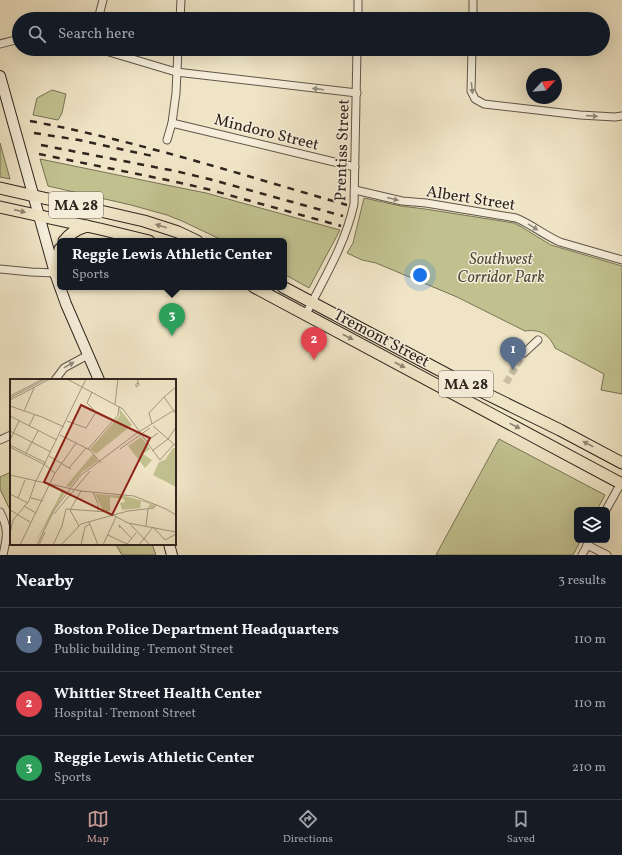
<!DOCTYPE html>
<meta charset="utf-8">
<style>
body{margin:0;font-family:Vollkorn,serif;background:#242831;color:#f1f3f6}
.controls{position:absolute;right:12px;bottom:12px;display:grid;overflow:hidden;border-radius:6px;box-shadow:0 4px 16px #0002}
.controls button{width:36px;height:36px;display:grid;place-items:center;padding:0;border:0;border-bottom:1px solid #363941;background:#171b24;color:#f1f3f6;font:20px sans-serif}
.compass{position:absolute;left:526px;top:68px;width:36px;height:36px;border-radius:50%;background:#171b24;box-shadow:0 4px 16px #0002;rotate:64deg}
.you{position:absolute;left:420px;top:275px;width:14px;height:14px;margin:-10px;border:3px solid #fff;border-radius:50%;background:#1a73e8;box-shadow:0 0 0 6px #1a73e833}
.badge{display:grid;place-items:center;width:26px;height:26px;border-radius:50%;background:#c59692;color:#fff;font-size:13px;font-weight:700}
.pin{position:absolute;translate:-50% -33px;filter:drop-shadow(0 1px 2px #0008)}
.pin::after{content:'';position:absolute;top:21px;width:14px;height:12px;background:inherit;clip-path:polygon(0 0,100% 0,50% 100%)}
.popup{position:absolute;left:57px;top:238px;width:230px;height:52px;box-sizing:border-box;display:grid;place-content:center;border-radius:6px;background:#171b24;filter:drop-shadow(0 1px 3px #0005);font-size:13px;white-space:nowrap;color:#9ea1a6}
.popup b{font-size:15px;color:#f1f3f6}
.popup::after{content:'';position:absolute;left:50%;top:100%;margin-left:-8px;border:8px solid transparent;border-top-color:#171b24}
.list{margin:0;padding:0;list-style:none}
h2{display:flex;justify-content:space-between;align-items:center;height:52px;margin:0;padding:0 16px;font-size:17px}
h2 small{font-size:13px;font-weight:400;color:#9ea1a6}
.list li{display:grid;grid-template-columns:26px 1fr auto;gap:12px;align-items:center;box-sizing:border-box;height:64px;padding:0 16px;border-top:1px solid #363941}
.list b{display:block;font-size:15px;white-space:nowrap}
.list p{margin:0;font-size:13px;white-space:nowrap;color:#9ea1a6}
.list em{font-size:13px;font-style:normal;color:#9ea1a6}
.icon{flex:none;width:22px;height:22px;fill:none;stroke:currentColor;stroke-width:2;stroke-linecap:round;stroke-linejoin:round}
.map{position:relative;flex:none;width:622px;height:555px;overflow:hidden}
.search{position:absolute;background:#171b24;box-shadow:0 4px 16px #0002;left:12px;right:12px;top:12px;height:44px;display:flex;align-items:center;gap:10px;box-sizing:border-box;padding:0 14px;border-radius:22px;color:#9ea1a6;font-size:15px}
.sheet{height:244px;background:#171b24}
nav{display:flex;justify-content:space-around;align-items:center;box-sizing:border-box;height:56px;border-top:1px solid #363941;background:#171b24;font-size:11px;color:#9ea1a6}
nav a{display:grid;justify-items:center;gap:2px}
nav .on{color:#c59692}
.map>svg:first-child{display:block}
.green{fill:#c1c18f;stroke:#787356}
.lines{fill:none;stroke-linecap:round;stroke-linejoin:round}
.street-tunnel{stroke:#c9bea4;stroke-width:7;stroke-dasharray:7 3.5;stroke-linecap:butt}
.street-casing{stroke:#605548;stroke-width:9}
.secondary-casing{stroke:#30251e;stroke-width:12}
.primary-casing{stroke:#30251e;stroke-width:13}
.street{stroke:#f5edd9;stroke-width:7}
.secondary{stroke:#f5edd9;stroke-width:10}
.primary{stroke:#efe4c5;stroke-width:11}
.rail{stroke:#30251e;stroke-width:2.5;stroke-dasharray:7 7;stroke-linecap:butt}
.oneway{fill:#92897c}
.oneway2{fill:#908472}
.labels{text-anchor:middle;stroke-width:3;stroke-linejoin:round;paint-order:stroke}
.shield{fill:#f5edd9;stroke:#6b6156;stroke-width:1}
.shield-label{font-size:15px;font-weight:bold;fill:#30251e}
.street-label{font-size:16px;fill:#30251e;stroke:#f5edd9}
.park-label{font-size:16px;font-style:italic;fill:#544c3a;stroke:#f5edd9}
.inset-road{fill:none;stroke:#a39882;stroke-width:1}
.view{fill:#8f2418;fill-opacity:0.15;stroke:#8f2418;stroke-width:2}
.inset-edge{fill:none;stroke:#30251e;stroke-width:2}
</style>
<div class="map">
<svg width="622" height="555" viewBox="0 0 622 555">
<rect width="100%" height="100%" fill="#efe4c5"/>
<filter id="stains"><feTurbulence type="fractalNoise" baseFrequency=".005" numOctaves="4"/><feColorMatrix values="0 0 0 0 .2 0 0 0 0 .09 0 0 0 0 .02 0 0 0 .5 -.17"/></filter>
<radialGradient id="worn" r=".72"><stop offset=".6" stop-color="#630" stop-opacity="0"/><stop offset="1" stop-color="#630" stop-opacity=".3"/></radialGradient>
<g class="green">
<polygon points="52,90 66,94 62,113 58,120 33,115 37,98"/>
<polygon points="0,143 10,179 0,177"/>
<polygon points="40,159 171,186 206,193 340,230 309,288 284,274 284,241 224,241 182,221 167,215 131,205 48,186"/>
<path d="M364,198L401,206L425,209L514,223L520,226L551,245L558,247L622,266V394L601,390L604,374L555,348C549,334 540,329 525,331L457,297L376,263L362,260L347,253L353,243Z"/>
<polygon points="499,439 605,495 597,510 577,510 577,540 581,540 573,555 436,555"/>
<polygon points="11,472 11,512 0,489 0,477"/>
<polygon points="117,544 152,544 156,555 122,555 116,545"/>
</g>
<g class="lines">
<polyline class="street-tunnel" points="506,383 524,353"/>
<defs>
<g id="street">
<polyline points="98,19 103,0"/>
<polyline points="180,19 181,0"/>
<polyline points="358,19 358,0"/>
<polyline points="473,19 473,0"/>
<polyline points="0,44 19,39"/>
<polyline points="99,49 176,72 357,93"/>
<polyline points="472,49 471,91 475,99 484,104 580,115 615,117 622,116"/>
<polyline points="172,123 355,167"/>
<polyline points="167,140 172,123 176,93 178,49"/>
<path d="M355,190L402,201L426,203L516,218C531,224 544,235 560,242L622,260"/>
<polyline points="0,269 31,272 55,273"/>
<path d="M306,314C324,278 345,245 354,204L357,49"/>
<polyline points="524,353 538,340"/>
<polyline points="55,380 64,368 88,355"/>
<polyline points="0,440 11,435"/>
<polyline points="606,510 621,483"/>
<path d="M0,512C9,529 7,537 3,555"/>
<polyline points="587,545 607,555"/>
<polyline points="582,555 590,540"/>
</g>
<g id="secondary">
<polyline points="0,76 55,273 66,304 99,380"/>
<polyline points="169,544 172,555"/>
</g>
<g id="primary">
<polyline points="0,188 144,221 178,232 197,241"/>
<polyline points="0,207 100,229 149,241"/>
<path d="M64,241C70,233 77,229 87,226"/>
<polyline points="55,273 60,249"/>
<polyline points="254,287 622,484"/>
<polyline points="283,287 458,380 560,430 622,463"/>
</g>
</defs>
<use href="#street" class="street-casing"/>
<use href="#secondary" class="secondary-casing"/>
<use href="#primary" class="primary-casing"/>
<use href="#street" class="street"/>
<use href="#secondary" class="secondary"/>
<use href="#primary" class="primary"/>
<g class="rail">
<path d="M30,121C138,141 242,175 347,205"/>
<polyline points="34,133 79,140 157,157"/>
<polyline points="41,145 175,171 209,179 343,216"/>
<polyline points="39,154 172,181 207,189 341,226"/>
</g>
</g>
<defs><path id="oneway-solid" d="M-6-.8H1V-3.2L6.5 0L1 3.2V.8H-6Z"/></defs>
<g class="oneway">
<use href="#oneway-solid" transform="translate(472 88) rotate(83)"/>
<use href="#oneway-solid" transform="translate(318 89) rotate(-173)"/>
<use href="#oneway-solid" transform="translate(592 116) rotate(4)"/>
<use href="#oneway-solid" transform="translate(393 199) rotate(14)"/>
<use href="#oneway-solid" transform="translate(533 227) rotate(32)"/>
<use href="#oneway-solid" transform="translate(69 365) rotate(-29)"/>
</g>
<g class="oneway2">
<use href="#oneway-solid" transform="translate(20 211) rotate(13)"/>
<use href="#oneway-solid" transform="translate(161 226) rotate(-162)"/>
<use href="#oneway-solid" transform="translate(348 337) rotate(28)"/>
<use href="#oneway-solid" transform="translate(400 365) rotate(28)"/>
<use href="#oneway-solid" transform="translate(515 426) rotate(28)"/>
<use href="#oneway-solid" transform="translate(588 444) rotate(-152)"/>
</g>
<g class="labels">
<g class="shield">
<rect x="49" y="192" width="54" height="26" rx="3"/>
<rect x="439" y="371" width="54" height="26" rx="3"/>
</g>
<g class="shield-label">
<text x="76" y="210">MA 28</text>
<text x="466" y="389">MA 28</text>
</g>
<g class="street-label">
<text transform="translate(267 131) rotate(14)" y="6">Mindoro Street</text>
<text transform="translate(341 150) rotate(-88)" y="6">Prentiss Street</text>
<text transform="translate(471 197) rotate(9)" y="6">Albert Street</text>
<text transform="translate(382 337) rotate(28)" y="6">Tremont Street</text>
</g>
<g class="park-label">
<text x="501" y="264">Southwest<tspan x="501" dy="18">Corridor Park</tspan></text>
</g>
</g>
<g transform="translate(10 379)">
<rect width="166" height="166" fill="#efe4c5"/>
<path d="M109,29L122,46L86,75L80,70L110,36ZM131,58L140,70L133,75L142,81L135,89L118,67ZM163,69H166V108L143,96L149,83L155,81ZM83,75L88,82L72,93L60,108L56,107ZM50,111L56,112L24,166L51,114ZM85,115L115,117L137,123L144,126V128L138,129L140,125L131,122L130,129L112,131L110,124L115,123L114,120L100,118V132H93Z" fill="#c1c18f"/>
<path class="inset-road" d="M57,0L113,30L130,53M127,0L129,6L126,8V5L129,4M166,8L154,18L166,35M0,17L33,0M0,19L36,0M0,21L40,0M105,25L108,0M0,27L32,38L54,48M14,32L24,9M0,37L47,61M57,42L76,49L86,33L77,24L82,13M142,45L139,34L154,18M19,47L25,35M143,47L166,67M0,52L41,73M131,55L150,81L164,65M50,56L80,71L91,84M0,61L9,42M22,63L28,52M136,63L148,54M0,66L36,84M0,68L35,86L45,94L10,166M78,70L108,36L109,27M110,70L140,49M142,72L158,60L166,48M16,74L22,63M39,77L61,90M59,89L76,69M45,94L66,64M0,96L71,112L124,117L156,130L166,136M83,113L88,125V133M0,115L18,124M8,119L15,101M21,119L33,122M14,127L26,134M0,131L20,143M60,131L71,112M60,131L69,147M44,135L80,92M103,136L118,144L166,153M79,143L88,166M120,145L140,166M136,147L138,130M110,149L109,146L122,160M0,155L3,141L19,122L25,104L76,0M98,156L119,166M117,165L126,154M27,166L44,131L71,96L127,54L166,30M29,166L35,153M43,166L52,147L56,130L98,133L103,136M51,166L71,145L118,132L144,129L146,125M71,166L75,148L80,145M93,166L106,138M129,166L143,148L155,161L166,155"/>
<path class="view" d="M71,26L140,59L102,136L34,103Z"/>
<rect width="166" height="166" class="inset-edge"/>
</g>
<rect width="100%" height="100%" filter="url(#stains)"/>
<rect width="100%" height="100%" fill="url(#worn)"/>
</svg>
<div class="controls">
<button><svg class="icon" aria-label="layers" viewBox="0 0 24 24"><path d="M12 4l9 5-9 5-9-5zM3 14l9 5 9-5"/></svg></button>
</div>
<svg class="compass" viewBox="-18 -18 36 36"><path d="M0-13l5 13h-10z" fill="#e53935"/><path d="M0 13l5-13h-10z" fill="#9ea1a6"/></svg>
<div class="you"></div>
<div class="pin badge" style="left:513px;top:370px;background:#5c6f8a">1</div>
<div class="pin badge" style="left:314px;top:360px;background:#e0444e">2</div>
<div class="pin badge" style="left:172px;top:336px;background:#2e9e5b">3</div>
<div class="popup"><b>Reggie Lewis Athletic Center</b>Sports</div>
<div class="search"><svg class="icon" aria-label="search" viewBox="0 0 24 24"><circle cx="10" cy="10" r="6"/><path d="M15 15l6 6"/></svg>Search here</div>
</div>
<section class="sheet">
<h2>Nearby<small>3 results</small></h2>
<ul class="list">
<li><span class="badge" style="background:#5c6f8a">1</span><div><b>Boston Police Department Headquarters</b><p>Public building · Tremont Street</p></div><em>110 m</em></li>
<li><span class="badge" style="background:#e0444e">2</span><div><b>Whittier Street Health Center</b><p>Hospital · Tremont Street</p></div><em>110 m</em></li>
<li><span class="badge" style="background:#2e9e5b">3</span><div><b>Reggie Lewis Athletic Center</b><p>Sports</p></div><em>210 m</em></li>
</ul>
</section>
<nav>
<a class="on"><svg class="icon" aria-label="map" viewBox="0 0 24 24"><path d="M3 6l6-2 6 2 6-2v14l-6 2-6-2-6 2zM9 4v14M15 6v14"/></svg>Map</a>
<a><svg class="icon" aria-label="directions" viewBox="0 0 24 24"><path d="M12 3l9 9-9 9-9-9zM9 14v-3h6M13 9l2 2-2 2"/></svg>Directions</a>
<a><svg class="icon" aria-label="saved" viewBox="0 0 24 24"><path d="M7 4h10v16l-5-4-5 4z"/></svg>Saved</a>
</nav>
